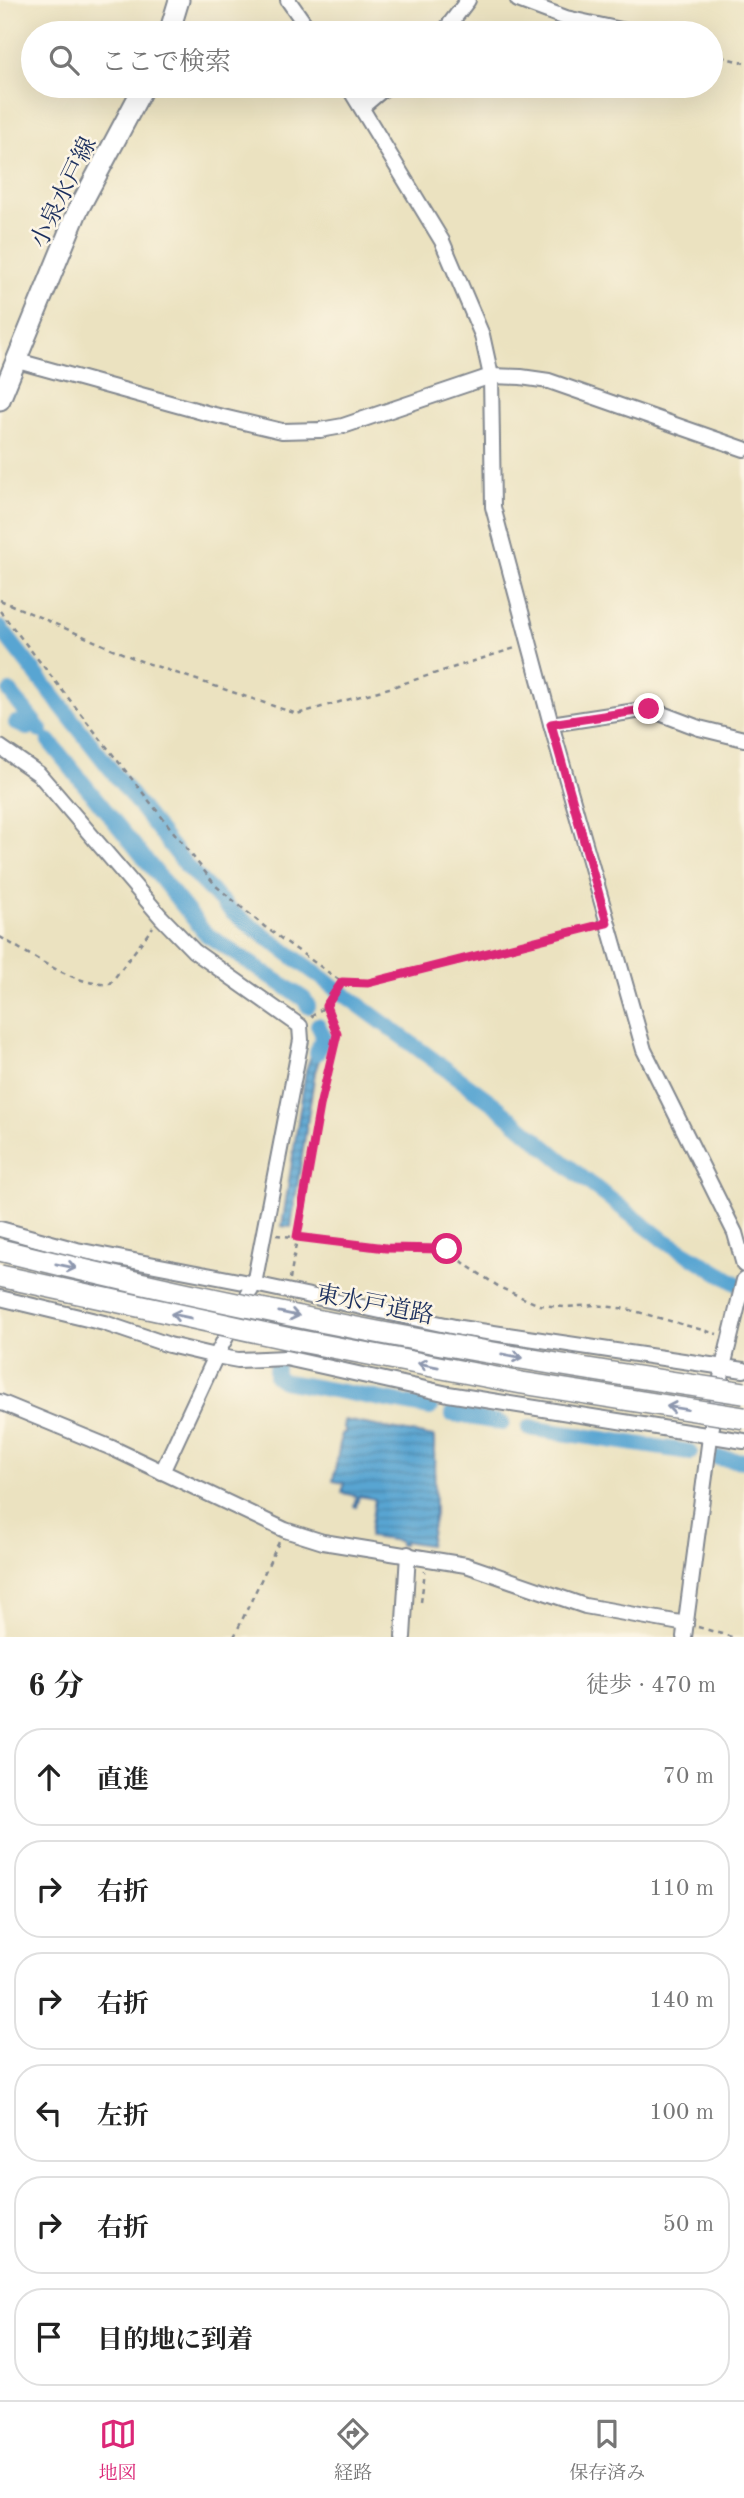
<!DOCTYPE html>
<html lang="ja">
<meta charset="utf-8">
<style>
body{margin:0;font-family:"Old Standard TT","Noto Serif JP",serif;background:#f6f6f6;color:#222}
.stop{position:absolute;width:21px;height:21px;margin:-16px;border:5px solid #db2777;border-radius:50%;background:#fff}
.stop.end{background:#db2777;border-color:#fff;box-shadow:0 2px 7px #0008}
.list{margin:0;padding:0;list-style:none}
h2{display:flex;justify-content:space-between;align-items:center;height:91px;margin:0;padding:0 28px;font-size:30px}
h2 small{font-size:23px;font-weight:400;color:#767676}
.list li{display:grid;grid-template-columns:46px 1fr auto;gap:21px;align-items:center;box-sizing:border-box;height:98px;margin:0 14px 14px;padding:0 14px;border:2px solid #e0e0e0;border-radius:28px}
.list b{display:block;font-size:26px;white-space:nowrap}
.list em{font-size:23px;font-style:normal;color:#767676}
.icon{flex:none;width:38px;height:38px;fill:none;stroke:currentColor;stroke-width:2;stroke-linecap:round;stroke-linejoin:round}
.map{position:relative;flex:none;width:744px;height:1637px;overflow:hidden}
.search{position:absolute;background:#fff;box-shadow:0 7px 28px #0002;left:21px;right:21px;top:21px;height:77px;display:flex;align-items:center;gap:18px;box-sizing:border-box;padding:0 24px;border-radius:38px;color:#767676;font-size:26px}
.sheet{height:763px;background:#fff}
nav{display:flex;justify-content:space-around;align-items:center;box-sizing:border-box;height:98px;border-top:2px solid #e0e0e0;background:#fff;font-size:19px;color:#767676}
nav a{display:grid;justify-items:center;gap:4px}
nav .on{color:#db2777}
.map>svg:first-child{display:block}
.water{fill:url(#water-rules);stroke:#3a6a98;stroke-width:2}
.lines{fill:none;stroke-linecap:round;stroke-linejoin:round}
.canal{stroke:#59a5d2;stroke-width:16}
.minor-casing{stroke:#83888f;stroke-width:18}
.major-casing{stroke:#83888f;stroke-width:23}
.path{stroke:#83888f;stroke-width:2.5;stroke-dasharray:5 5;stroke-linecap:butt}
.minor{stroke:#fff;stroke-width:14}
.major{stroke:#fff;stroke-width:19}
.highway-bridge-casing{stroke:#83888f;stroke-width:24;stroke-linecap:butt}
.highway-bridge{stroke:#fff;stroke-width:21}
.oneway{stroke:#8d97ae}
.route{stroke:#db2777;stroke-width:9}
.labels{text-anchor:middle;stroke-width:5;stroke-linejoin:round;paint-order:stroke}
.street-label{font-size:24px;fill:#1b2f5e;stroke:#fcf5e5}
</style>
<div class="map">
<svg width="744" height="1637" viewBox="0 0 744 1637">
<defs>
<pattern id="water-rules" width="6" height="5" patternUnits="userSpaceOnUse" patternTransform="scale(1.75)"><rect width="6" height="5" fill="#59a5d2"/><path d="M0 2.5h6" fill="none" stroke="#4987ae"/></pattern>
</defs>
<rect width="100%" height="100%" fill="#fcf5e5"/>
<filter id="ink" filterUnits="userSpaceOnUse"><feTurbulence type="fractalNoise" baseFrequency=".0143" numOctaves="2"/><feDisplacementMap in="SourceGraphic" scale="14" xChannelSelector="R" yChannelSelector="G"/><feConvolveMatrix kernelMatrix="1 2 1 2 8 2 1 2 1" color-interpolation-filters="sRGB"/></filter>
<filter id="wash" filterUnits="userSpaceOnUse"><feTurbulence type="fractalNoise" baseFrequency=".00686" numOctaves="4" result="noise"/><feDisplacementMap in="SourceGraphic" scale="28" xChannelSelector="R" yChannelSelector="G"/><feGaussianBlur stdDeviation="1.57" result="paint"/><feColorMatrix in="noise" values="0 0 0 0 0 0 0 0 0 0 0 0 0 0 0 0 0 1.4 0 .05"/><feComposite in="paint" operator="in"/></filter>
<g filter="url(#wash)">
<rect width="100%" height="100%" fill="#ebe2c0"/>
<g class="water">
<polygon points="319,1034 327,1036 315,1072 291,1227 282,1226 306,1070"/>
<polygon points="344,1420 434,1437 435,1514 429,1545 403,1541 403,1545 399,1545 399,1541 369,1537 375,1499 359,1496 356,1507 354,1506 356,1496 342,1493 344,1483 333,1481 342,1433 345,1433 345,1429 343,1428"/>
</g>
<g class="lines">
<g class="canal">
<polyline points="0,628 189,869 232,912 495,1105 579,1175 661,1238 744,1288"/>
<polyline points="10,692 41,731"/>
<polyline points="16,723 27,728 34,723"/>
<polyline points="49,741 206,934 304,999 308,1006"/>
<polyline points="317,1053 323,1035 318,1025"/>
<polyline points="276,1367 276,1376 283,1381 430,1408"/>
<polyline points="452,1414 502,1423"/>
<polyline points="529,1428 690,1452"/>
<polyline points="718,1458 744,1461"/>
</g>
</g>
</g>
<g filter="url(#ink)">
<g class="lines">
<defs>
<g id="minor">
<polyline points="288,0 311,33"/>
<polyline points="518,0 566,18 635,33"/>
<polyline points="443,33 468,0"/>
<polyline points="348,86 442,241 482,335 491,376 493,507 551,724 644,1050 735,1233 744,1265"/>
<polyline points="362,107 387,86"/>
<polyline points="14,360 206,413 282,431 320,430 343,426 491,376 521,377 549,381 744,449"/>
<polyline points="551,724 649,709 699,728 744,739"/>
<polyline points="0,747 39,774 161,917 194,951 300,1026 301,1040 254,1284 216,1356 162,1472"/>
<polyline points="0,1229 77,1250 254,1284 460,1328 744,1370"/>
<polyline points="0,1298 104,1323 169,1345 216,1356 238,1360 286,1358 448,1394 744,1441"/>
<polyline points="0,1402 112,1448 285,1530 323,1542 466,1565 585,1606 686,1624"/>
<polyline points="403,1637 408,1554"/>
<polyline points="684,1637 710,1437 723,1367 744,1280"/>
</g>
<g id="major">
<polyline points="169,33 179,0"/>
<polyline points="0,400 77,212 144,86"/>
</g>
</defs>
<use href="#minor" class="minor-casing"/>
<use href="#major" class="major-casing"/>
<g class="path">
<polyline points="711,54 744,63"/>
<polyline points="0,600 138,660 297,714 389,688 515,648"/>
<polyline points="0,611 216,886 265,927 342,982"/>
<path d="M0,937C30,954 76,987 110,984L153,927"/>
<polyline points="311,1017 326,1006 342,982 368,983 594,926"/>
<polyline points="276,1235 386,1248 447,1249 469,1267 501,1288 539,1305 565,1307 595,1305 627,1309 717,1334"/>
<polyline points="290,1279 320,1106 337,1034 326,1006"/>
<polyline points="421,1602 425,1571"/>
<polyline points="698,1627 732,1637"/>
<polyline points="234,1637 279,1542"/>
</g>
<use href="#minor" class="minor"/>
<use href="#major" class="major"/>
<defs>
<g id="highway-bridge">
<path d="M0,1250C245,1311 495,1357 744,1393"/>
<polyline points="0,1276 290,1339 522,1383 744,1418"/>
</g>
</defs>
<use href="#highway-bridge" class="highway-bridge-casing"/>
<use href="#highway-bridge" class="highway-bridge"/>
</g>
<defs><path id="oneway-shaft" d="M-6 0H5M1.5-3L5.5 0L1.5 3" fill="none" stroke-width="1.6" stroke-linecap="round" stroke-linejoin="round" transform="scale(1.75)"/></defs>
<g class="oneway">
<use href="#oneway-shaft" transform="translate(66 1266) rotate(12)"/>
<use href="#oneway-shaft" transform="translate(289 1314) rotate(12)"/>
<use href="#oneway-shaft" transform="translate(181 1316) rotate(-168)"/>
<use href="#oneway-shaft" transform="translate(512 1356) rotate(11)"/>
<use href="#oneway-shaft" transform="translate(428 1365) rotate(-169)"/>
<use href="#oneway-shaft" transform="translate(677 1408) rotate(-171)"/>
</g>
</g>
<g class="lines" filter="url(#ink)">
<polyline class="route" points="447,1249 386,1248 297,1237 320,1106 337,1034 326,1006 342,982 368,983 607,923 551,724 649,709"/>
</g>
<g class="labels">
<g class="street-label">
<text transform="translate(63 192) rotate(-64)" y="8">小泉水戸線</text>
<text transform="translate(375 1304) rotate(11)" y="8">東水戸道路</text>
</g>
</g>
</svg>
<div class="stop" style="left:447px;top:1249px"></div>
<div class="stop end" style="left:649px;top:709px"></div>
<div class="search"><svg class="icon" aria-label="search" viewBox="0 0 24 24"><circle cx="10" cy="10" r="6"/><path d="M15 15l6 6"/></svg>ここで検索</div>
</div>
<section class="sheet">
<h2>6 分<small>徒歩 · 470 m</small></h2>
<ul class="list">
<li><svg class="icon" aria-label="ahead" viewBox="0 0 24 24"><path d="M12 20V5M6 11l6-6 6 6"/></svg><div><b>直進</b></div><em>70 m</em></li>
<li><svg class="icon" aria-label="right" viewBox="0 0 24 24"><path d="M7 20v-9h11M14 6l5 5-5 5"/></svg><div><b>右折</b></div><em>110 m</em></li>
<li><svg class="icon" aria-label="right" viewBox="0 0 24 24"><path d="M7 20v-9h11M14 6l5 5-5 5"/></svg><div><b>右折</b></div><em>140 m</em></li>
<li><svg class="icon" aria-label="left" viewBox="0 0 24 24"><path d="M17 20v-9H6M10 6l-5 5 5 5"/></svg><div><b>左折</b></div><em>100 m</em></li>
<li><svg class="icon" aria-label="right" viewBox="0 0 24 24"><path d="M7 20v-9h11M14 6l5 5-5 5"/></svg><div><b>右折</b></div><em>50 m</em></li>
<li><svg class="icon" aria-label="arrive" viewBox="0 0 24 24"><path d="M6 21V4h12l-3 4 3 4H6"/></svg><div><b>目的地に到着</b></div></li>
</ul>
</section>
<nav>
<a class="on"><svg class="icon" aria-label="map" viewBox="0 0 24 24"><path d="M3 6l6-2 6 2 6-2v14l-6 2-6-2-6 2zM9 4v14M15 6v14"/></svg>地図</a>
<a><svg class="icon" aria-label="directions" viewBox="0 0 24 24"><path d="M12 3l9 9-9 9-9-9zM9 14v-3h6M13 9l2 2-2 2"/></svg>経路</a>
<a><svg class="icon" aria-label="saved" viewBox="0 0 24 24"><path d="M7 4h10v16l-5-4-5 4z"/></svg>保存済み</a>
</nav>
